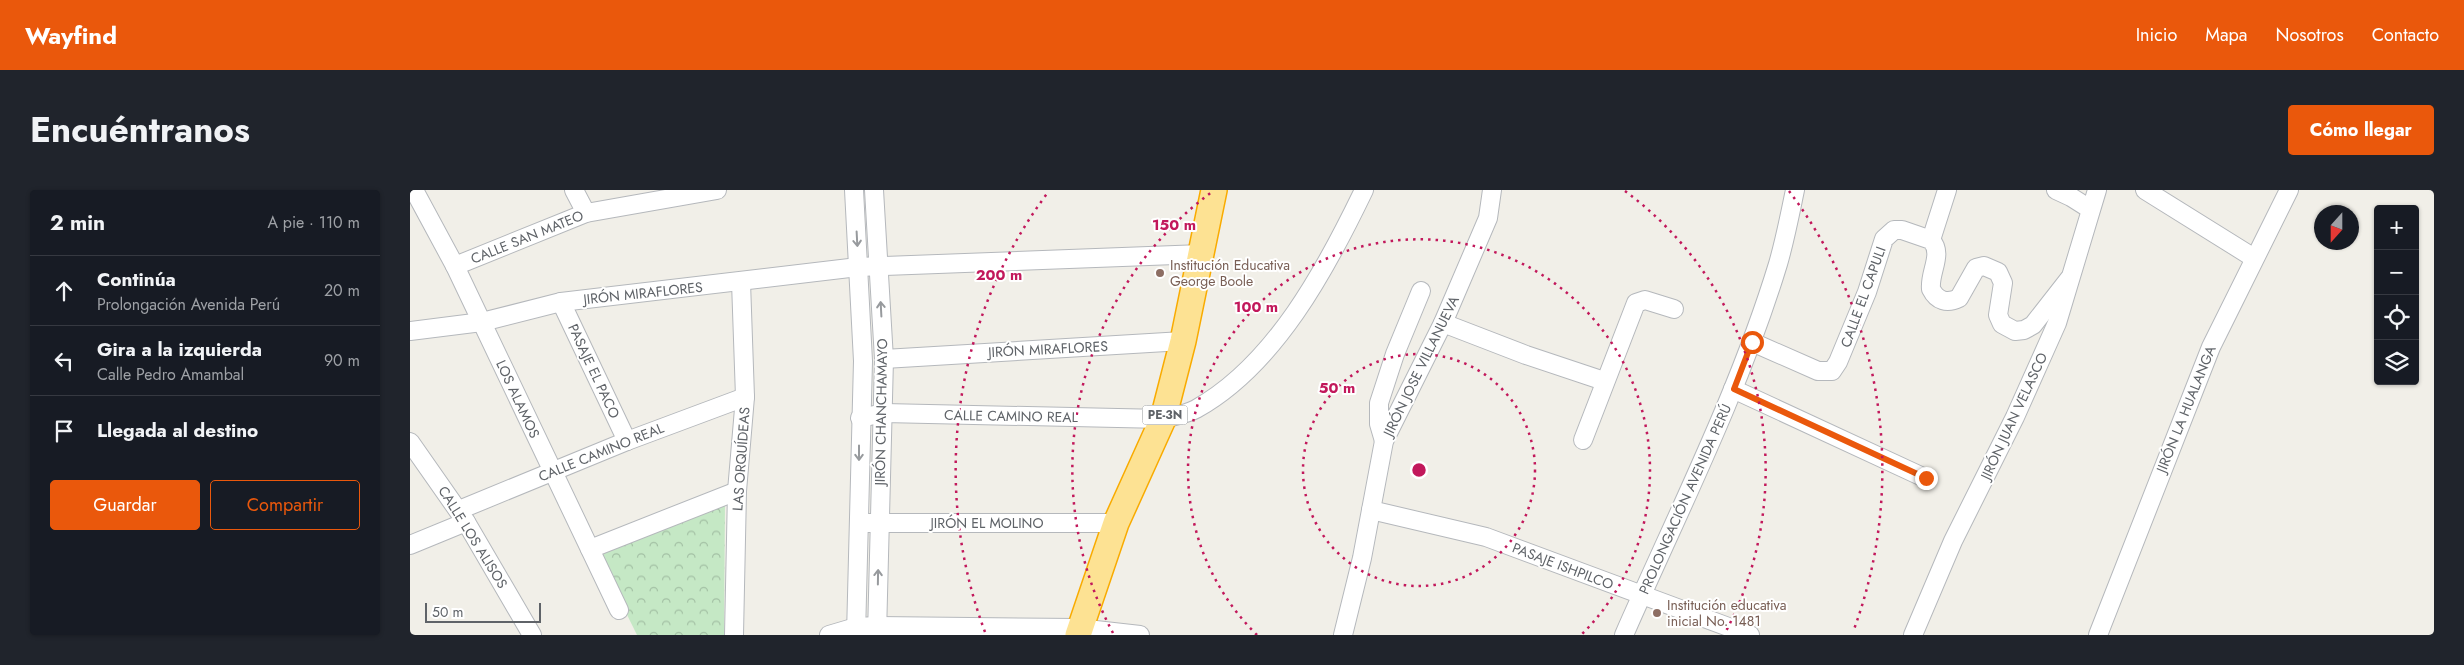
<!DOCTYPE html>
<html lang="es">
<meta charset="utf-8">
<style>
body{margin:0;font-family:Jost,sans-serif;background:#20242c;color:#f1f3f6}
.controls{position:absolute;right:15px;top:15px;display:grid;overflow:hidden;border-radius:5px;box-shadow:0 1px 4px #0004}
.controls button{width:45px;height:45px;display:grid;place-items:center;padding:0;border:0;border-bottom:1px solid #363941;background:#171b24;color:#f1f3f6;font:25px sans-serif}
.compass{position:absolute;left:1904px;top:15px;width:45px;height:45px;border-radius:50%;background:#171b24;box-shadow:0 1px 4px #0004;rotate:201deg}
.scale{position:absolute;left:15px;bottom:12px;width:116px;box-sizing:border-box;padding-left:5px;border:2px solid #5f6368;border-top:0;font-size:14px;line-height:18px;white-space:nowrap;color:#5f6368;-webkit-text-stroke:4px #fff;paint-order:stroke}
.stop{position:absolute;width:15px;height:15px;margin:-11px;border:4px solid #ea580c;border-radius:50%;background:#fff}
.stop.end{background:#ea580c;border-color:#fff;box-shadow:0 1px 5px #0008}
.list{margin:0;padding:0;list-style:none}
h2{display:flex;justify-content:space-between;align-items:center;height:65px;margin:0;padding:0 20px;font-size:21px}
h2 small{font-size:16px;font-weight:400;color:#9ea1a6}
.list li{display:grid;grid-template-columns:32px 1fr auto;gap:15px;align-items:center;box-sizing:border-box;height:70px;padding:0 20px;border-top:1px solid #363941}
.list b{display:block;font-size:19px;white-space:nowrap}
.list p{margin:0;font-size:16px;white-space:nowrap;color:#9ea1a6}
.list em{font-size:16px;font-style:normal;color:#9ea1a6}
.actions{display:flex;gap:10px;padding:15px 20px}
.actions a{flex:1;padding:11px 0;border:1px solid #ea580c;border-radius:5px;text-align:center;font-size:18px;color:#ea580c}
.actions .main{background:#ea580c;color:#fff}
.icon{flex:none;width:28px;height:28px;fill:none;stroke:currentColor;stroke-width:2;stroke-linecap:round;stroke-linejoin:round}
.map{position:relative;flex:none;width:2024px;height:445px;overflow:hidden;border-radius:5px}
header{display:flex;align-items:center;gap:30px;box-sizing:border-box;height:70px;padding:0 25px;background:#ea580c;color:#fff}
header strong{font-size:24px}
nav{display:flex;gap:28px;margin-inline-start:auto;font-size:18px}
.intro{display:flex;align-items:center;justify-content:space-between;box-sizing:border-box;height:120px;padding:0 30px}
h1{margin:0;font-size:35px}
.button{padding:12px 22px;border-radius:5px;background:#ea580c;color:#fff;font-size:18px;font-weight:700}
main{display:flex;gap:30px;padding:0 30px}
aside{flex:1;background:#171b24;border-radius:5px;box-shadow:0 1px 4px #0004}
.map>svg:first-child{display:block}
.forest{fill:url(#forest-crowns)}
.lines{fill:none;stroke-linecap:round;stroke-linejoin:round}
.minor-casing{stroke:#b5b8bc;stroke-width:20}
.highway-casing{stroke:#f9ab00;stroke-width:28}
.minor{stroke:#fff;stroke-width:18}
.highway{stroke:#fde293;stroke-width:25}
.oneway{stroke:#979a9d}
.route{stroke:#ea580c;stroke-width:6}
.ring{fill:none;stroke:#c2185b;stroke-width:2.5;stroke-dasharray:2.5 5}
.education-dot{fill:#8d6e63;stroke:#fff;stroke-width:2}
.labels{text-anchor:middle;stroke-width:4;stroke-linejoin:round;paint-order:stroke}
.shield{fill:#fff;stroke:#8f9295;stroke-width:1}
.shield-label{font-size:12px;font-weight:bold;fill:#5f6368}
.street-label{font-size:14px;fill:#5f6368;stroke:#fff}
.education-label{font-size:14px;fill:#785e54;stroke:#fff;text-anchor:start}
.centre{fill:#c2185b;stroke:#fff;stroke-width:2.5}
.ring-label{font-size:15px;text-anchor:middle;font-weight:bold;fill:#c2185b;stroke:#fff;stroke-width:4;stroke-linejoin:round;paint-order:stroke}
</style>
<header>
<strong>Wayfind</strong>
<nav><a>Inicio</a><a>Mapa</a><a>Nosotros</a><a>Contacto</a></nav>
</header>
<div class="intro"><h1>Encuéntranos</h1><a class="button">Cómo llegar</a></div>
<main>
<aside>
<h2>2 min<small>A pie · 110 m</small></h2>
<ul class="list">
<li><svg class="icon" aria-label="ahead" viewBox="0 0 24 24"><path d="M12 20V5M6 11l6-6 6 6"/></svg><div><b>Continúa</b><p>Prolongación Avenida Perú</p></div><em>20 m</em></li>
<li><svg class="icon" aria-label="left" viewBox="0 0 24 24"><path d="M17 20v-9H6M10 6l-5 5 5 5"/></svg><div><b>Gira a la izquierda</b><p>Calle Pedro Amambal</p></div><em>90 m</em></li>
<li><svg class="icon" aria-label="arrive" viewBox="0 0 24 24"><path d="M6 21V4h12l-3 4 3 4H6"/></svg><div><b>Llegada al destino</b></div></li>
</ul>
<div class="actions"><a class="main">Guardar</a><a>Compartir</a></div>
</aside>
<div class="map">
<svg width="2024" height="445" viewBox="0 0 2024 445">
<defs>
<pattern id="forest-crowns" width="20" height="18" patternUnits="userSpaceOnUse" patternTransform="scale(1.25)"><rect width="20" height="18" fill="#c5e8c5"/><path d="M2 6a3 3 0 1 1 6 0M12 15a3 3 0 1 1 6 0" fill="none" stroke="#a3c0a4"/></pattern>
</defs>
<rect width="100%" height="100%" fill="#f1efe8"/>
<polygon class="forest" points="315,313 314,445 227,445 187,364"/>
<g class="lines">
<defs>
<g id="minor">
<polyline points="4,0 45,76 209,420"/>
<polyline points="164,0 176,23"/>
<polyline points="444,0 453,171 446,445"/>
<polyline points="464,0 474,169 467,445"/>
<polyline points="1646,0 1661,7 1680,19"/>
<polyline points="1735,0 1844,68"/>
<polyline points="1521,50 1537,0"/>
<polyline points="45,76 176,23 307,0"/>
<polyline points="151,112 217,251"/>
<polyline points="1033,133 1116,165 1194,191"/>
<polyline points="0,141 72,132 151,112 448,77 792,64"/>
<path d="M1342,152L1408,181H1422L1428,172L1457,102L1474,49L1484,40H1492L1521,50C1534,64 1519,82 1521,99C1527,111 1537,114 1549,108L1566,78L1574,76L1588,82L1593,93L1588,125L1592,134L1605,141L1614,140L1623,135L1659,89"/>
<polyline points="474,169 773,151"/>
<polyline points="1323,199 1515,288"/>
<path d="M450,228L474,223L753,229C764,226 777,224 786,219C865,175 916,79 954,0"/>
<polyline points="1173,250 1226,113 1235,110 1264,119"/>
<polyline points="974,251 969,234 969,213 985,164 1011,101"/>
<polyline points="0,252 56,332 122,445"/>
<polyline points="49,320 217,251 335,207"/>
<polyline points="961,320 1076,347 1340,445"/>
<polyline points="457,333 706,333"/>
<polyline points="0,355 56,332"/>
<polyline points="180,359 327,301"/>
<polyline points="324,445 327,301 335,207 331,92"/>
<polyline points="419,445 446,437 467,436 668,438 730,445"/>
<polyline points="933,445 952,368 974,251 1033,133 1078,28 1082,0"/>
<path d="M1214,445C1268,322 1329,202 1368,74C1375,50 1380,24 1385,0"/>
<polyline points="1503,445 1543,351 1605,227 1647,133 1687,0"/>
<polyline points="1688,445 1801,157 1879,0"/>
</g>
<polyline id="highway" points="668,445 706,333 753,229 773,151 804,0"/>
</defs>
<use href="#minor" class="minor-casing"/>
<use href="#highway" class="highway-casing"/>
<use href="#minor" class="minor"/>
<use href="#highway" class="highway"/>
</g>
<defs><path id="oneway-shaft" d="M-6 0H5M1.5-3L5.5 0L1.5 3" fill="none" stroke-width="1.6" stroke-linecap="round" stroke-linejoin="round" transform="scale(1.25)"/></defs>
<g class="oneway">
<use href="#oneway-shaft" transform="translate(447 49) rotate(87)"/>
<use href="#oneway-shaft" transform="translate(471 119) rotate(-93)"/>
<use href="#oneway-shaft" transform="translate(449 263) rotate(90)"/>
<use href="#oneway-shaft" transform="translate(468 387) rotate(-89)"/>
</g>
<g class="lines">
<polyline class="route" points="1342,152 1324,199 1516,288"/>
</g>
<g class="ring">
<circle cx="1009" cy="280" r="116"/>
<path d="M847 445A231 231 0 1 1 1171 445"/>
<path d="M703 443A347 347 0 0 1 803 1M1215 1A347 347 0 0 1 1315 443"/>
<path d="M575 442A463 463 0 0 1 639 1M1379 1A463 463 0 0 1 1443 442"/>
</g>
<g class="education-dot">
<circle cx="750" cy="83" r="5"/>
<circle cx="1247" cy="423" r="5"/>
</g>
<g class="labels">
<rect class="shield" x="732.5" y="215.5" width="45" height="19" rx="4"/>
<g class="shield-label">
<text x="755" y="229">PE-3N</text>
</g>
<g class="street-label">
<text transform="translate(117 47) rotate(-22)" y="5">CALLE SAN MATEO</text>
<text transform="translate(233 103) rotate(-6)" y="5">JIRÓN MIRAFLORES</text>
<text transform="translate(1453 107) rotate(-70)" y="5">CALLE EL CAPULI</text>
<text transform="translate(638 159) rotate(-3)" y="5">JIRÓN MIRAFLORES</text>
<text transform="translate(1011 176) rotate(-64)" y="5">JIRÓN JOSE VILLANUEVA</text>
<text transform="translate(184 181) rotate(65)" y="5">PASAJE EL PACO</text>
<text transform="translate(108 209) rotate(65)" y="5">LOS ALAMOS</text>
<text transform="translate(1776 219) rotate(-68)" y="5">JIRÓN LA HUALANGA</text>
<text transform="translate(471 222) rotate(-89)" y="5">JIRÓN CHANCHAMAYO</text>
<text transform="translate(601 226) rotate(1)" y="5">CALLE CAMINO REAL</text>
<text transform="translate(1604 226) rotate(-65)" y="5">JIRÓN JUAN VELASCO</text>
<text transform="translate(191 262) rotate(-22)" y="5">CALLE CAMINO REAL</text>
<text transform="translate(331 269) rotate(-86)" y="5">LAS ORQUÍDEAS</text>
<text transform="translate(1275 309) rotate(-66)" y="5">PROLONGACIÓN AVENIDA PERÚ</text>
<text x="577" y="338">JIRÓN EL MOLINO</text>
<text transform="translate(63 347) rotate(58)" y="5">CALLE LOS ALISOS</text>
<text transform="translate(1153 376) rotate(21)" y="5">PASAJE ISHPILCO</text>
</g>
<g class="education-label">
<text x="760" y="80">Institución Educativa<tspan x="760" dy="16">George Boole</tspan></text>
<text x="1257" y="420">Institución educativa<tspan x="1257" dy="16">inicial No. 1481</tspan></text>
</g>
</g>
<circle cx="1009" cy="280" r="8" class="centre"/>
<g class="ring-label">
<text x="764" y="40">150 m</text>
<text x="589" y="90">200 m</text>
<text x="846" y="122">100 m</text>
<text x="927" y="203">50 m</text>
</g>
</svg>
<div class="controls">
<button>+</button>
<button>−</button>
<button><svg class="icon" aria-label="locate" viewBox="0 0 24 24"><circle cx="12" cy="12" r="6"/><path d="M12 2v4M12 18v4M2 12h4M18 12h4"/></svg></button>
<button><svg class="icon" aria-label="layers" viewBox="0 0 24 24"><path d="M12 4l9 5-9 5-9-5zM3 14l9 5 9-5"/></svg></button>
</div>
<svg class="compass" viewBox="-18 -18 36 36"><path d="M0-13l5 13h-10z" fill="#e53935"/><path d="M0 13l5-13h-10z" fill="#9ea1a6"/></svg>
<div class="scale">50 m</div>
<div class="stop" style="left:1342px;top:152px"></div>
<div class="stop end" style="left:1516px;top:288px"></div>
</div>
</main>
